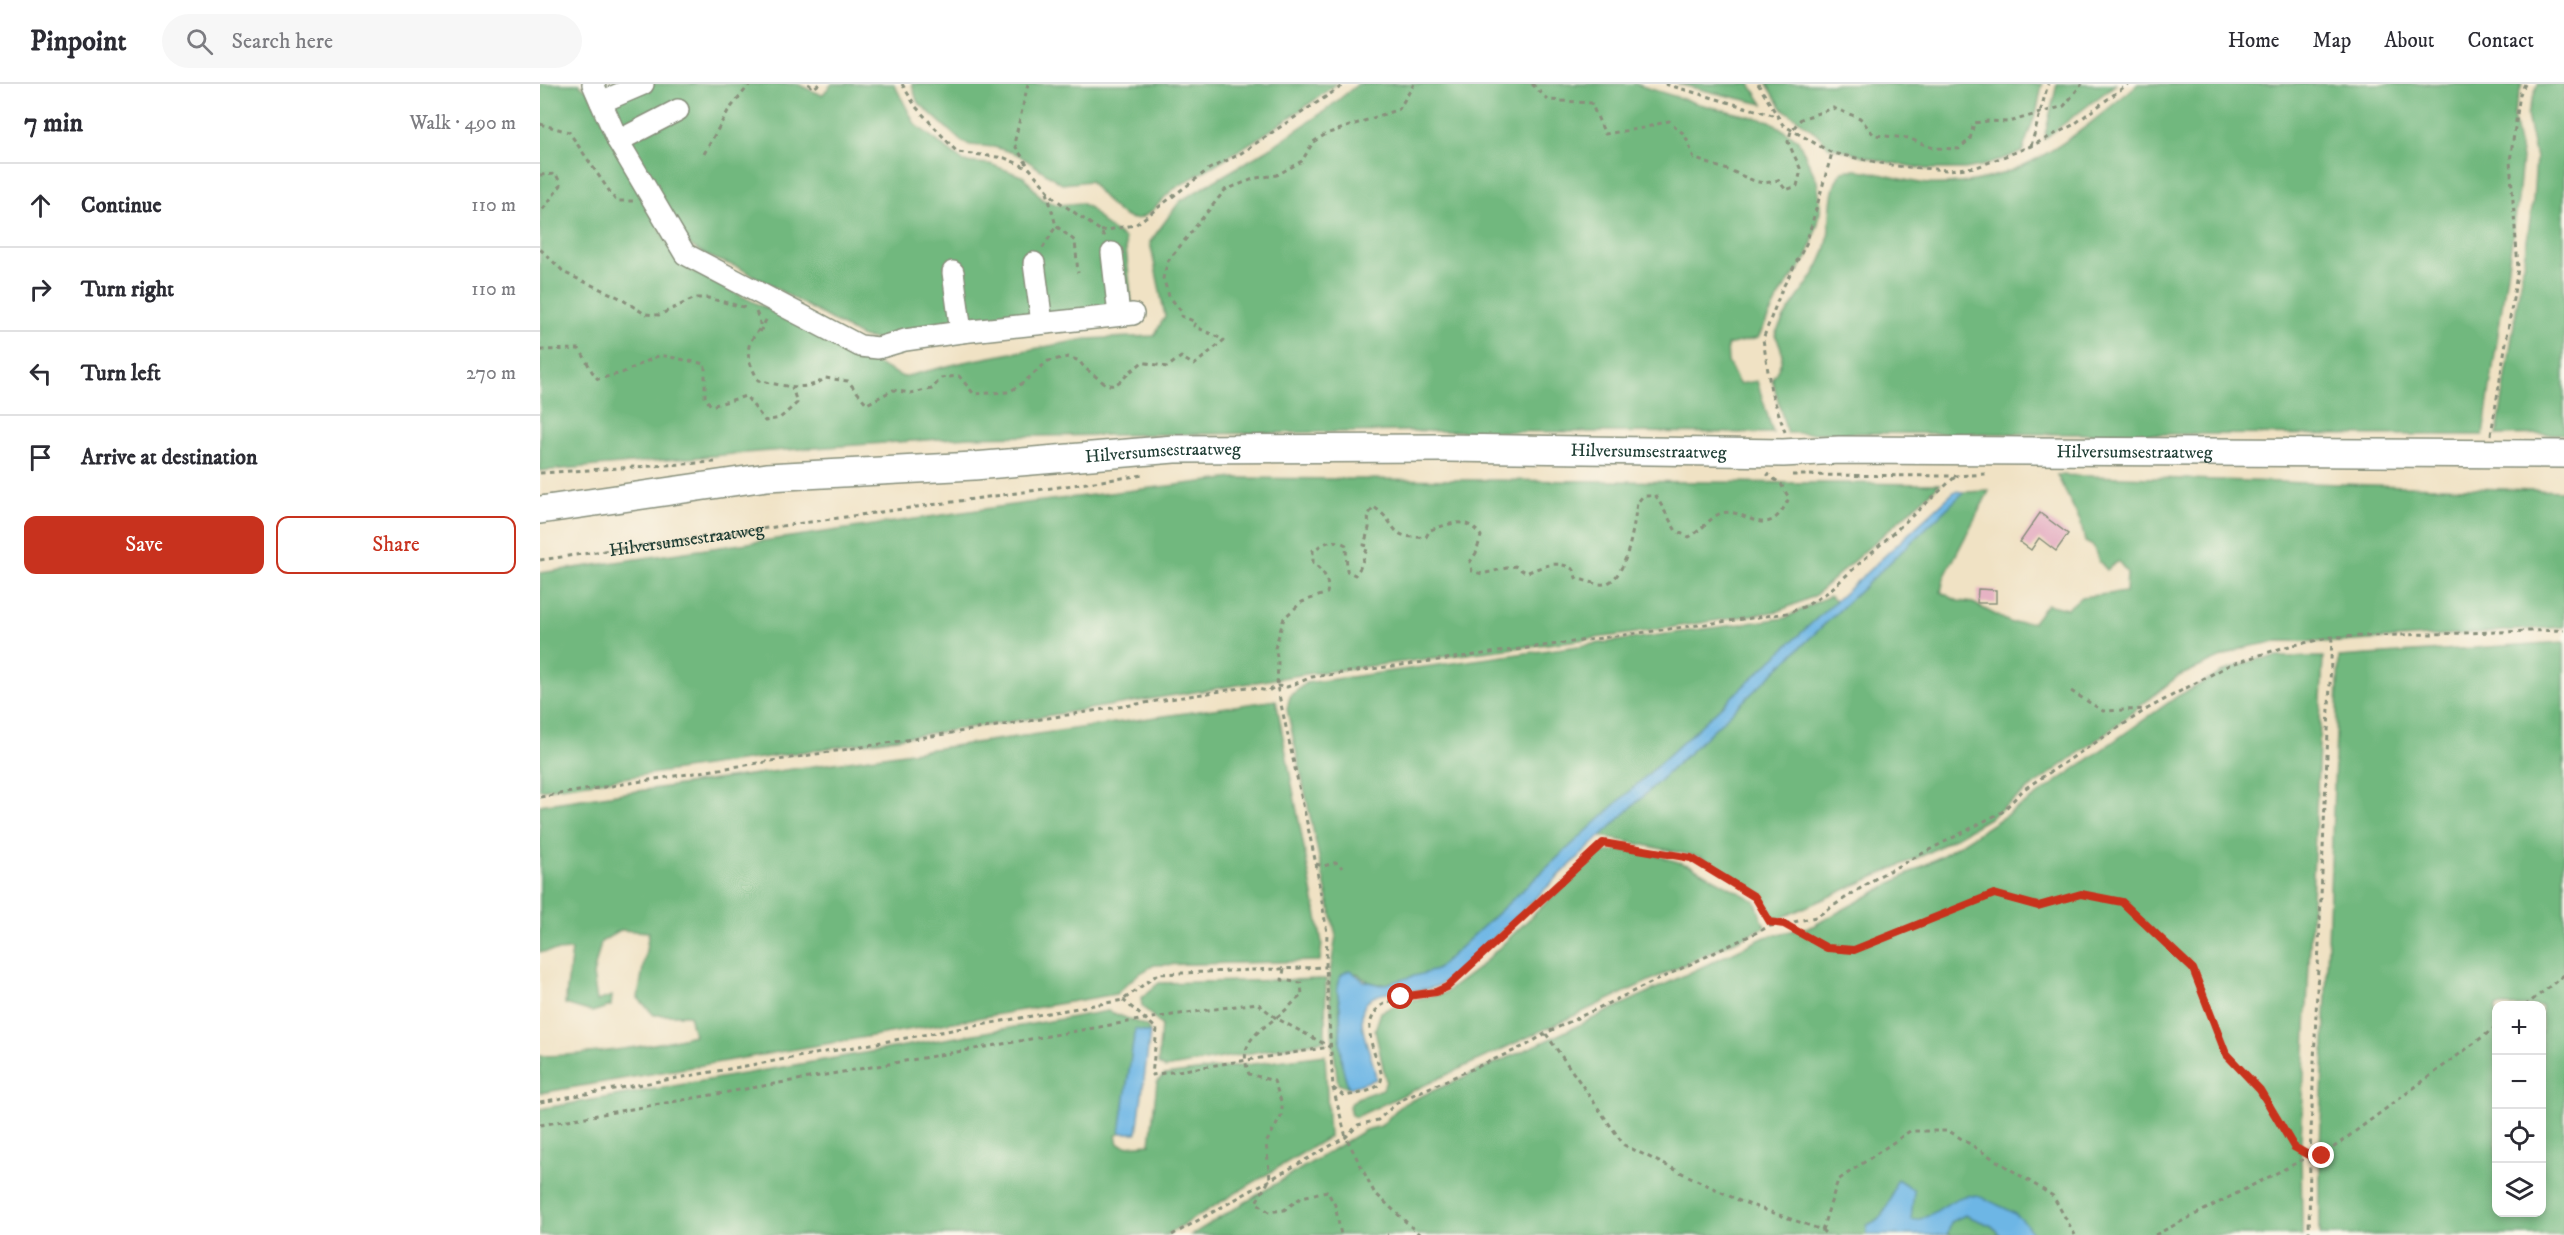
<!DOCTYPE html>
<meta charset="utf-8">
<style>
body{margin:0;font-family:"IM FELL DW Pica",serif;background:#f7f7f7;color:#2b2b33}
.controls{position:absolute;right:18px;bottom:18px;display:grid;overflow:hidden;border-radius:12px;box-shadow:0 3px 9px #0003}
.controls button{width:54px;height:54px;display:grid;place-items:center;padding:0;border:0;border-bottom:2px solid #e1e1e2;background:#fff;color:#2b2b33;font:30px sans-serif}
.stop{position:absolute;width:18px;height:18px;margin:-14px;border:4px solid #c8321e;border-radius:50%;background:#fff}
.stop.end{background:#c8321e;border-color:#fff;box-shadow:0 2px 6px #0008}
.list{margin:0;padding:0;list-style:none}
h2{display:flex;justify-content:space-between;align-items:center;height:78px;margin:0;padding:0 24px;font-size:26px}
h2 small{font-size:20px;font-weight:400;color:#7c7c81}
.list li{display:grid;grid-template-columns:39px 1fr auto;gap:18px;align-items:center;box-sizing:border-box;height:84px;padding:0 24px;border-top:2px solid #e1e1e2}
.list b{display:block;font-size:22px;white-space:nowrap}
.list em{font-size:20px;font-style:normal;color:#7c7c81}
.actions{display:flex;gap:12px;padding:18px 24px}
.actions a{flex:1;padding:14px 0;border:2px solid #c8321e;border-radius:12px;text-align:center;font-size:21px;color:#c8321e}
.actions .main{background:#c8321e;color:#fff}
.icon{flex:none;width:33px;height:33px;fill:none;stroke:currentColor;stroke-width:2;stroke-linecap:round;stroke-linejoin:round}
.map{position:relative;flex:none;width:2024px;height:1151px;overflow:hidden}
header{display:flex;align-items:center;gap:36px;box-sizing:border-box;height:84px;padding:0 30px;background:#fff;border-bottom:2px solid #e1e1e2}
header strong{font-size:28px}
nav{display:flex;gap:33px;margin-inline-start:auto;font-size:21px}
.search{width:420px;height:54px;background:#f7f7f7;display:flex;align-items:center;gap:15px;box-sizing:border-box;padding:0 21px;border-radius:33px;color:#7c7c81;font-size:22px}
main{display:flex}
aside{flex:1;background:#fff}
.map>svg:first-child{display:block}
.forest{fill:#71b87e;stroke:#487a59;stroke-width:1.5;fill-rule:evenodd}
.water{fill:#6db6e5;stroke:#467a8c;stroke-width:1.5}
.building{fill:#e6b3c4}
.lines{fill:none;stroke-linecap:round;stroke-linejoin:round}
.minor-casing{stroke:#88907c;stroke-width:24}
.major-casing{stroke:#88907c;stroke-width:30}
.path{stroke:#88907c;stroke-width:3;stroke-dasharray:4.5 4.5;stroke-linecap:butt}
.minor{stroke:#fff;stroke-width:21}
.major{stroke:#fff;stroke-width:27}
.route{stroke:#c8321e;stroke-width:8}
.labels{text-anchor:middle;stroke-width:4.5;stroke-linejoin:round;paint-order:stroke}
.street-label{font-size:18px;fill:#1f3d34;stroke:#fbf7ec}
</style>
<header>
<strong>Pinpoint</strong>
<div class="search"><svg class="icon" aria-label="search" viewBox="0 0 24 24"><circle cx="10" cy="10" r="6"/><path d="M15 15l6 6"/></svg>Search here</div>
<nav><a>Home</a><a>Map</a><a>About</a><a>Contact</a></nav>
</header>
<main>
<aside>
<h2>7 min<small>Walk · 490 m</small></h2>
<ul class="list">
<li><svg class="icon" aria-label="ahead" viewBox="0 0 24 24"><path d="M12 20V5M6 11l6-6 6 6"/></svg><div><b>Continue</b></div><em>110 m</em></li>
<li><svg class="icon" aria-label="right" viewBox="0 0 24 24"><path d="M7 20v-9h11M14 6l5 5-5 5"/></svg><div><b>Turn right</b></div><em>110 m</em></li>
<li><svg class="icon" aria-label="left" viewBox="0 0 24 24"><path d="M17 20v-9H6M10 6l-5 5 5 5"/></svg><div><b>Turn left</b></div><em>270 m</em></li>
<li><svg class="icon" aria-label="arrive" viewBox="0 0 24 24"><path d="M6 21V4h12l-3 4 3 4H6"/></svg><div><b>Arrive at destination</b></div></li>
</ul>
<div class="actions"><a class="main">Save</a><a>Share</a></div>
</aside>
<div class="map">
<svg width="2024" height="1151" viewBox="0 0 2024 1151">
<rect width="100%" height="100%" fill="#fbf7ec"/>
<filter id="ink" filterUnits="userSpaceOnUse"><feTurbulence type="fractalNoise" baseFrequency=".0167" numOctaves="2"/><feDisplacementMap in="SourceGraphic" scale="12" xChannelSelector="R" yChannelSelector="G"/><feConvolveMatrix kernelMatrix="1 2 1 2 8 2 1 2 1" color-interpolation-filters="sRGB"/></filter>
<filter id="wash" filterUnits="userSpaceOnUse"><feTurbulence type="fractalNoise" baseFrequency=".008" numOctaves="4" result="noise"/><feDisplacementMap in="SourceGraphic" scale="24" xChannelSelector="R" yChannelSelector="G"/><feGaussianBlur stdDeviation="1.35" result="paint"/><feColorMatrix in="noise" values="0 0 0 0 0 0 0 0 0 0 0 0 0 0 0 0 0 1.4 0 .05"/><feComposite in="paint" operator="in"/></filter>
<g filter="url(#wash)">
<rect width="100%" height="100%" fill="#f0e2c4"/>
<g class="forest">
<polygon points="0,0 39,0 48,7 138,180 363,293 424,278 546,255 614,252 625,232 610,158 640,117 727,66 786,26 818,0 1095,0 1159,20 1230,37 1258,56 1277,97 1281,122 1278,139 1267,174 1241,208 1218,254 1187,261 1188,278 1199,300 1217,297 1233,349 869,347 429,353 217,368 0,387"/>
<polygon points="60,0 257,0 282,11 292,0 354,0 375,40 424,78 450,80 484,93 503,116 519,121 541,119 550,124 563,139 585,155 592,222 340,256 322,253 200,184 170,173 151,162 86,60"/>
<path d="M372,0H796C745,40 689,72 634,105C622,113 611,134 595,135C580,136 559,108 550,97L522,100L477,70L454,63L430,61L421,57L377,17Z"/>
<polygon points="1137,0 1210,0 1223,20"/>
<polygon points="1227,0 1502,0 1497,26 1482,68 1446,81 1425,85 1386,85 1342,77 1288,62 1276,49 1242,24"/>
<polygon points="1517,0 1576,0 1504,55"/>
<path d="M1598,0H1982L1973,31L1982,74L1978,115L1943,351L1247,349L1232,295C1243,279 1246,269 1235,251C1248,220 1277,196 1286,163C1293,138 1286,108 1302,87C1327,82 1361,98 1388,100C1478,104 1533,54 1598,0Z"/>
<polygon points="1998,0 2024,0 2024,350 1957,351 1993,117 1996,74 1987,31"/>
<polygon points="1517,391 2024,407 2024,543 1800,558 1739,557 1702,564 1637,593 1569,647 1449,734 1388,769 1234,837 1221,809 1161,773 1061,752 1424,408 1449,407 1404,494 1401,508 1418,517 1433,519 1471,539 1493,538 1507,520 1527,525 1541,513 1586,508 1587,488 1578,477 1567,486 1559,477 1553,462 1545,458 1541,439"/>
<polygon points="695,394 1400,400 1274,512 1239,527 1088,550 766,590 468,638 0,706 0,489 486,419"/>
<path d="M1289,512L1296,517L896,886C872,895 837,911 817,889L797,905C804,942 795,966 809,1004L798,1000L793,961L789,895L796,852L747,625L750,612L766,599L1245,534Z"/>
<path d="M2024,558V1151H1780V1065L1799,573ZM1956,922H2002V1128H1956Z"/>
<path d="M1739,573H1783L1761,1056L1762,1151H1493L1415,1116L1382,1136H1370L1357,1096C1350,1114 1347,1134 1327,1141V1151H651L825,1046L841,1042L861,1021L999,960L1225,853L1273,842L1405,770L1492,715L1638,612L1685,587L1717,575Z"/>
<path d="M736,616L782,859L780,877L614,881L597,891L576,910L0,1009V972C45,971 111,963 154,951L149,931H114L98,914L109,848L80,846L61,858L53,891L57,917L72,912L71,922L52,928L25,920L32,866L0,868V721Z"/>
<polygon points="1079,766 1108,769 1151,782 1215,817 1225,843 816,1033 811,1031 809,1022 817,1014 843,1005 846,997 835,946 841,928 862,918 905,909 937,885 1056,771"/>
<polygon points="786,895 785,956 625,984 618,980 621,941 602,922 601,914 619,899"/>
<polygon points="568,927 607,942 610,949 595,946 580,1049 576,1052 578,1060 586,1062 610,1060 617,998 624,991 785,971 789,1053 626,1151 0,1151 0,1025"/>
<polygon points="1425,1131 1452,1142 1460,1151 1407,1151 1411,1138"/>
</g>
<g class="water">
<path d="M1415,407L1424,408L926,880C917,887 907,898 897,902C876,912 823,898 822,932C821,953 834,974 836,995L809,1004C796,969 802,956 800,923C799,914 795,903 799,895C801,890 805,888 810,886L824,897L841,901L896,886Z"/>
<polygon points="595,945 610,949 597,1049 580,1049"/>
<path d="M1357,1095L1374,1106L1371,1136C1394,1137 1412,1107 1436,1112C1443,1113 1451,1118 1458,1121C1474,1128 1484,1135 1493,1150L1460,1151L1452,1142L1425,1131L1411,1138L1407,1151H1327V1141C1348,1134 1350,1114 1357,1095Z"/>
</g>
<g id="blocks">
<g class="building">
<polygon points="1500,429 1528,450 1516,467 1499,454 1491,466 1480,458"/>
<polygon points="1438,505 1456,506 1456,519 1437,519"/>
</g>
</g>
</g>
<g filter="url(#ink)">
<use href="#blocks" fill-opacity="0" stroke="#88907c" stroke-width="1.5"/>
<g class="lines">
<defs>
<g id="minor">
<polyline points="53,0 78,57 145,170 320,262 338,264 365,256 421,248 593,230"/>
<polyline points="61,18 103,0"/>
<polyline points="78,57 138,26"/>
<polyline points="572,169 579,231"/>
<polyline points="494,179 502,239"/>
<polyline points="413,188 421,248"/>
</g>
<g id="major">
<path id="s2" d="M0,426L227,393L434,382L634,365L907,364L1243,369L1299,366L2024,370"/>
</g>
</defs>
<use href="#minor" class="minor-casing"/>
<use href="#major" class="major-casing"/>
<g class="path">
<polyline points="268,0 274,4 279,0"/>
<polyline points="362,0 376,23 417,68 465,74 490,85 515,115 561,147 564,153"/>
<polyline points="488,0 474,60 490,85"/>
<path d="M992,0L1008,16L1051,19L1065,50L1103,44L1129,37L1145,51L1154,74C1166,79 1179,83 1191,87C1209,94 1219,103 1238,96L1246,106L1257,102L1261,86L1248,58L1251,47L1261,35L1293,24L1320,34L1334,51L1368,54L1393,64L1419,65L1430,55L1434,39L1448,37L1469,38L1524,22L1542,0"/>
<polyline points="1125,0 1236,32"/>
<polyline points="1218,0 1243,41 1292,69 1356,82 1408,86 1437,83 1491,62 1533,41 1588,0"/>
<polyline points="0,40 29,48 76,117 93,117"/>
<polyline points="1491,62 1508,0"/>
<polyline points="164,70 188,27 210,0"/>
<polyline points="0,91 16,90 21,101 0,129"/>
<polyline points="507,108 516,142 535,157 538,189"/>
<polyline points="561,147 595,141 669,85 698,71 805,0"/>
<polyline points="503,164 516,142"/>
<polyline points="0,165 25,189 78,213 105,230 119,231 155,214 168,214 207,224"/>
<path d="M216,228C226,248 215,246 210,259C205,272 212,284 218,296C238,301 268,309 285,294L308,297L327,320L353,306L370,309L392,305L401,294L419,292L434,310L469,308L484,298L508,277L528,273L540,277C543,284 549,287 554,291C569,304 573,305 587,291C591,286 597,283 602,278L627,283L641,273L654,281L684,256L654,242L656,238L641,232V227L629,212L623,194L628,177L685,106L716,94L737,91L762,77L773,58L786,50L859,25L874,0"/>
<polyline points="220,248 228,232"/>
<path d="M0,266L39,265C47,275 49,286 58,295L82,289L120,271L165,280V313L171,322L206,312L225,337L240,334L257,319L252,303"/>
<polyline points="1245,348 1231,307 1223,255 1242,205 1266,160 1292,69"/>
<polyline points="1951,351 1978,184 1970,77 1980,10 1985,0"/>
<polyline points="0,389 175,378"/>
<polyline points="1252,391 1416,392 1446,390"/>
<path id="s1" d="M0,476L604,391"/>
<polyline points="1531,607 1563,627 1607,625 1689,581 1745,563 1792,553 2024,546"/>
<polyline points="0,713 707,603 728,607 737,602 747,603 772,593 1248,529 1266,522 1288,508 1415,393"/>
<polyline points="776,780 784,782 798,778 802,784"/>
<polyline points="1245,840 1276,833 1341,791 1462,728 1484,705 1607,625"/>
<path d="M744,885L742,896L761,899L762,911C753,918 746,927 737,933C717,949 697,959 709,990L734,997L742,1020V1031L726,1059L730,1095L716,1118L729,1128L744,1126L762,1113L787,1107L795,1121L801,1151"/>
<polyline points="583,916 617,945 612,991 790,963"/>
<polyline points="1985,922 2024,891"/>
<polyline points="1006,950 1084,1061 1200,1117 1282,1146 1287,1151"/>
<path d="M793,1004L804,1012C869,1003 830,985 830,946C829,937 834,930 838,924C858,909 884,913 907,903L1063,759L1151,774L1215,813L1230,838L1244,840L1287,864L1314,866L1454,810L1498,822L1541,810L1582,818L1653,886L1686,970L1720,1006L1754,1063L1770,1072H1782L1956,943"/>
<polyline points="0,1018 583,916 618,890 786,883"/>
<polyline points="0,1041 605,935 717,919 736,934 790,963"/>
<polyline points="1282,1146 1298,1096 1370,1047 1409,1047 1513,1112 1535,1151"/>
<polyline points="632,1151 806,1053 818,1041 838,1036 859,1017 987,961 1006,949 1230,842 1238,841"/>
<polyline points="847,1151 848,1151"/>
<path d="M880,1151L834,1108L806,1053L793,1004L786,883L787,849L776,780L737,602L738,577L735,564L744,534L762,518L787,509C790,496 783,486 773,479V466C786,459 792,453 806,461L807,487L815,491L820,484L828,462L824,461L829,444L828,431L834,423C861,442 846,455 886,453L890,446C910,440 926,431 941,452L936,469L930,478L932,487L942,490L975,482L986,489C1004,482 1017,475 1034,486L1036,494C1044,496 1056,501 1064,500C1088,496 1094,439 1097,419L1103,412H1116L1136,447L1149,453C1161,447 1170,434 1179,430C1205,419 1226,464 1249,414L1241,400L1227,390"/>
<polyline points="1615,1151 1770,1072"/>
<polyline points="1769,1151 1770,1072 1792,553"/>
</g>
<use href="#minor" class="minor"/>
<use href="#major" class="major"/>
</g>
</g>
<g class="lines" filter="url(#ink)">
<polyline class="route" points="861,913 896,908 907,903 1063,759 1151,774 1215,813 1230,838 1244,840 1287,864 1314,866 1454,810 1498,822 1541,810 1582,818 1653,885 1686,970 1720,1006 1754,1063 1770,1072 1782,1072"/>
</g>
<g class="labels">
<g class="street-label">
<text dy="6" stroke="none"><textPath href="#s2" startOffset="1112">Hilversumsestraatweg</textPath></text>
<text dy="6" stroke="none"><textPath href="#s2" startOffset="626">Hilversumsestraatweg</textPath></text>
<text dy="6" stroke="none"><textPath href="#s2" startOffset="1598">Hilversumsestraatweg</textPath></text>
<text dy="6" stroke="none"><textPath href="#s1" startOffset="148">Hilversumsestraatweg</textPath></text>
</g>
</g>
</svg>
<div class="controls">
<button>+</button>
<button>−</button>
<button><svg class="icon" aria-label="locate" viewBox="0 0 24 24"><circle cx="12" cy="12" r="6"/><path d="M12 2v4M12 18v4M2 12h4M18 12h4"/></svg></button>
<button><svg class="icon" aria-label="layers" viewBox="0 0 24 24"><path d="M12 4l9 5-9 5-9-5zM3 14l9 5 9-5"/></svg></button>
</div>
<div class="stop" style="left:861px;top:913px"></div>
<div class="stop end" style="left:1782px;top:1072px"></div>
</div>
</main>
